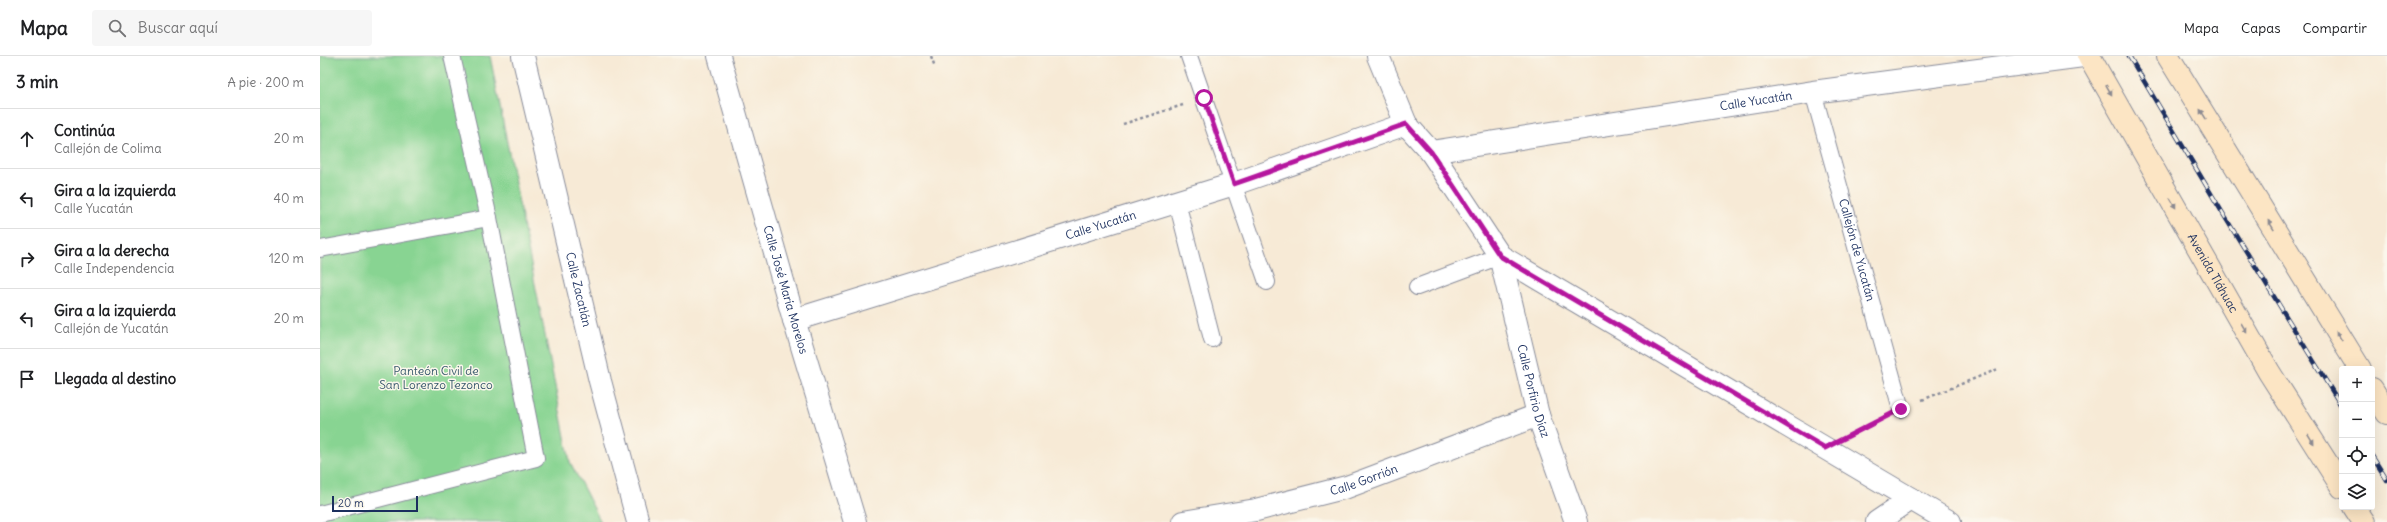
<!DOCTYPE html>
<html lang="es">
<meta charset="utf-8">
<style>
body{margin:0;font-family:Delius,sans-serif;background:#f6f6f6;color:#202124}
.controls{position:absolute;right:12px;bottom:12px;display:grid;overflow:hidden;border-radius:4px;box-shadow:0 4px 16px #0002}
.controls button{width:36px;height:36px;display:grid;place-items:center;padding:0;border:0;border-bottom:1px solid #e0e0e0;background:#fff;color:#202124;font:20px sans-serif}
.scale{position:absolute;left:12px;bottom:10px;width:86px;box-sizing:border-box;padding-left:4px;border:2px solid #1b2f5e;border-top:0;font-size:11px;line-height:14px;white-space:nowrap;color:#1b2f5e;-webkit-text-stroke:3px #fbf7ec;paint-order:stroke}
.stop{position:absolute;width:12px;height:12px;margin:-9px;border:3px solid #b5179e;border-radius:50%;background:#fff}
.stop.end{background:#b5179e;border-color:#fff;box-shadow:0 1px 4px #0008}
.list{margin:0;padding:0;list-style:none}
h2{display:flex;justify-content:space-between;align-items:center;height:52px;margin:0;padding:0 16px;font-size:17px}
h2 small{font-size:13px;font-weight:400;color:#757577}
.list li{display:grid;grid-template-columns:26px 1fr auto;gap:12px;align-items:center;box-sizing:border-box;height:60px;padding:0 16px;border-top:1px solid #e0e0e0}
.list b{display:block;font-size:15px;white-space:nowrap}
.list p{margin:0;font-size:13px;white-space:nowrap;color:#757577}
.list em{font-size:13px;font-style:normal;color:#757577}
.icon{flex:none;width:22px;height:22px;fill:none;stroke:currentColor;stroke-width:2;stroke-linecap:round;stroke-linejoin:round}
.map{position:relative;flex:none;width:2067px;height:466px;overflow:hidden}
header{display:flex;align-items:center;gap:24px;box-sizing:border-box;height:56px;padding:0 20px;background:#fff;border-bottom:1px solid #e0e0e0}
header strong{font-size:19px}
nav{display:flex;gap:22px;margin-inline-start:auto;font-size:14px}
.search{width:280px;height:36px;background:#f6f6f6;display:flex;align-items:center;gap:10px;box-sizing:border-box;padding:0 14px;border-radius:4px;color:#757577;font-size:15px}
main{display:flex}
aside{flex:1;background:#fff}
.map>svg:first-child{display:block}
.green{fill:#88d492;stroke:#528278}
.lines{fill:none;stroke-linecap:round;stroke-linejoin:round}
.service-casing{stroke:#898c9a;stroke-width:18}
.minor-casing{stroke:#898c9a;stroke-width:24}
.tertiary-casing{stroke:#898c9a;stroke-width:24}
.secondary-casing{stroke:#898c9a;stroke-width:24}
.path{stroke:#898c9a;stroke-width:2.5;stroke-dasharray:3 3;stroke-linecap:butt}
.service{stroke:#fff;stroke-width:16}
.minor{stroke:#fff;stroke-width:22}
.tertiary{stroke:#fff;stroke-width:22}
.secondary{stroke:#fce5c4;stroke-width:22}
.rail-casing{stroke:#1b2f5e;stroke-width:4.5}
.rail{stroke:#fbf7ec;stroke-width:3;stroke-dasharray:9;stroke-linecap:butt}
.oneway{fill:#8c8a91}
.route{stroke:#b5179e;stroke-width:5}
.labels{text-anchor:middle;stroke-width:3;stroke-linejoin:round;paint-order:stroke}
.street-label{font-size:12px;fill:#1b2f5e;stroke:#fbf7ec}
.park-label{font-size:12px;fill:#36586b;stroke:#fbf7ec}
</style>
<header>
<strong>Mapa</strong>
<div class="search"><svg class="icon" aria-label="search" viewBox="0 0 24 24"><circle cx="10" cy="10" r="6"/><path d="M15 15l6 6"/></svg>Buscar aquí</div>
<nav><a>Mapa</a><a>Capas</a><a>Compartir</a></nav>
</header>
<main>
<aside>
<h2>3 min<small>A pie · 200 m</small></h2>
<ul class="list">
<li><svg class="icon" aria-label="ahead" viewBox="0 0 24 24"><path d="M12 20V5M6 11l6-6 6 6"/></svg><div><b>Continúa</b><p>Callejón de Colima</p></div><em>20 m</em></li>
<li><svg class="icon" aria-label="left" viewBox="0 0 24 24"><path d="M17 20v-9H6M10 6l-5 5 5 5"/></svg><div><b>Gira a la izquierda</b><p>Calle Yucatán</p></div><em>40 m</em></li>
<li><svg class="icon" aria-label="right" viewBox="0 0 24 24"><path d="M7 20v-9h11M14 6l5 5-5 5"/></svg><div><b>Gira a la derecha</b><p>Calle Independencia</p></div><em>120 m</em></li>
<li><svg class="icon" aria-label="left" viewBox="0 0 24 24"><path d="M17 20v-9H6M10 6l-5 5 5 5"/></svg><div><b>Gira a la izquierda</b><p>Callejón de Yucatán</p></div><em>20 m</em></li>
<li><svg class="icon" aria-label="arrive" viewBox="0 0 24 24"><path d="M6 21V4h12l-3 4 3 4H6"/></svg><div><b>Llegada al destino</b></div></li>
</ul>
</aside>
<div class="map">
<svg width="2067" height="466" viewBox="0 0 2067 466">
<rect width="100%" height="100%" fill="#fbf7ec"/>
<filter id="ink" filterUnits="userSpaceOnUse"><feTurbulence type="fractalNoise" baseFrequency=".025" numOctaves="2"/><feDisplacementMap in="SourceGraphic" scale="8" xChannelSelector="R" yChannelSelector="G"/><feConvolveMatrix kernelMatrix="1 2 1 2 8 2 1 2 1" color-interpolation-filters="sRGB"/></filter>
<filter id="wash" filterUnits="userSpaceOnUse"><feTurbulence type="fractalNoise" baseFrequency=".012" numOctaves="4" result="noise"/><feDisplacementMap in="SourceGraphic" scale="16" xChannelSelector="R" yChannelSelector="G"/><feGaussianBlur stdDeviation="0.9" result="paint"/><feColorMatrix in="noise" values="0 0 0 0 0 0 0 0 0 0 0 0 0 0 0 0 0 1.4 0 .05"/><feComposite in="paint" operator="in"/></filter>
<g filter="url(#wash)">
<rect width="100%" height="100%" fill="#f7ead6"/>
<polygon class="green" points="0,0 170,0 250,406 281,466 0,466"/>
</g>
<g filter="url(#ink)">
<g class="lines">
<defs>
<g id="service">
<polyline points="869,0 947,226"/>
<path id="s1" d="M1493,36L1581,353"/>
<polyline points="857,146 892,283"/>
<polyline points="0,193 169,162"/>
<polyline points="1097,231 1180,200"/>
<polyline points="0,458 216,402 169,162 132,0"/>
</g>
<g id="minor">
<path id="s2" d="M399,0L474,264L535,466"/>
<polyline points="1058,0 1086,68 1111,96 1180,200 1630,466"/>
<path id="s3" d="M1111,96L1493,36L1763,0"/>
<path id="s4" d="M1180,200L1218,359L1256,466"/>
<path id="s5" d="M474,264L914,128L1086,68"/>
<path id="s6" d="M863,466L936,454L1027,431L1218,359"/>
<polyline points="1557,466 1591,443"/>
</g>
<g id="tertiary">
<path id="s7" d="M203,0L280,325L318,466"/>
</g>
<g id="secondary">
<path id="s8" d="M1769,0L1949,316L2022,431"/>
<polyline points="1848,0 2040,313"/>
<polyline points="2052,333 2067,357"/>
<polyline points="2034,451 2044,466"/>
</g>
</defs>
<use href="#service" class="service-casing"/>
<use href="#minor" class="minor-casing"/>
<use href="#tertiary" class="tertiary-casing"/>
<use href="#secondary" class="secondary-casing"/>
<g class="path">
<polyline points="611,0 615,11"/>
<polyline points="803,68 863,49"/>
<polyline points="1602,344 1678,313"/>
<polyline points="1532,378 1561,363"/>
</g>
<use href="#service" class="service"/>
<use href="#minor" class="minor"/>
<use href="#tertiary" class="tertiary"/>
<use href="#secondary" class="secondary"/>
<defs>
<g id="rail">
<polyline points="1809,0 1905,161 2022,351"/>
<polyline points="2052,400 2067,424"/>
</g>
</defs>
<use href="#rail" class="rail-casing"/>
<use href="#rail" class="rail"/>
</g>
<defs><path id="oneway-solid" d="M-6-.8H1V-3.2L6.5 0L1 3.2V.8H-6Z"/></defs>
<g class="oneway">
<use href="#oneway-solid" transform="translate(1789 34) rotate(60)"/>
<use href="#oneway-solid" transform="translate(1883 58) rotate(-122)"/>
<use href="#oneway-solid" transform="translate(1853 147) rotate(60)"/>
<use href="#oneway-solid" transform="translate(1951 169) rotate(-122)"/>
<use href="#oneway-solid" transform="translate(1924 272) rotate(60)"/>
<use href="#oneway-solid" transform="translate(2019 280) rotate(-122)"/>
<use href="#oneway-solid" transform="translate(1991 383) rotate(58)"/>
</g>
</g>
<g class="lines" filter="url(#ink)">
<polyline class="route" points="884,42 914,128 1086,68 1111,96 1180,200 1505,392 1581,353"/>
</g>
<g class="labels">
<g class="street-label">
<text dy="4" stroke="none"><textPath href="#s3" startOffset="329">Calle Yucatán</textPath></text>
<text dy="4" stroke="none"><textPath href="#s5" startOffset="321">Calle Yucatán</textPath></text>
<text dy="4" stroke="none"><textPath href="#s1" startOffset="164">Callejón de Yucatán</textPath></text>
<text dy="4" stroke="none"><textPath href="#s8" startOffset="250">Avenida Tláhuac</textPath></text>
<text dy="4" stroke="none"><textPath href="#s2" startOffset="243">Calle José María Morelos</textPath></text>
<text dy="4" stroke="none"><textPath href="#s7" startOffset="240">Calle Zacatlán</textPath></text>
<text dy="4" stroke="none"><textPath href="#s4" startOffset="139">Calle Porfirio Díaz</textPath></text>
<text dy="4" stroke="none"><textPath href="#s6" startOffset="186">Calle Gorrión</textPath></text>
</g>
<g class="park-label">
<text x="116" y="319">Panteón Civil de<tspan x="116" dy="14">San Lorenzo Tezonco</tspan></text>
</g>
</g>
</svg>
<div class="controls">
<button>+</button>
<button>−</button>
<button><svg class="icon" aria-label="locate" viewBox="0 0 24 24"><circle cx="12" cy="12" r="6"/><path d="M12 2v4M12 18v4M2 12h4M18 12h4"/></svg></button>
<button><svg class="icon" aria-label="layers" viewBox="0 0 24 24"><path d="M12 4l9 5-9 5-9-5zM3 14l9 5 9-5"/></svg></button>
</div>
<div class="scale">20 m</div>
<div class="stop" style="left:884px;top:42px"></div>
<div class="stop end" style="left:1581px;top:353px"></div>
</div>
</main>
